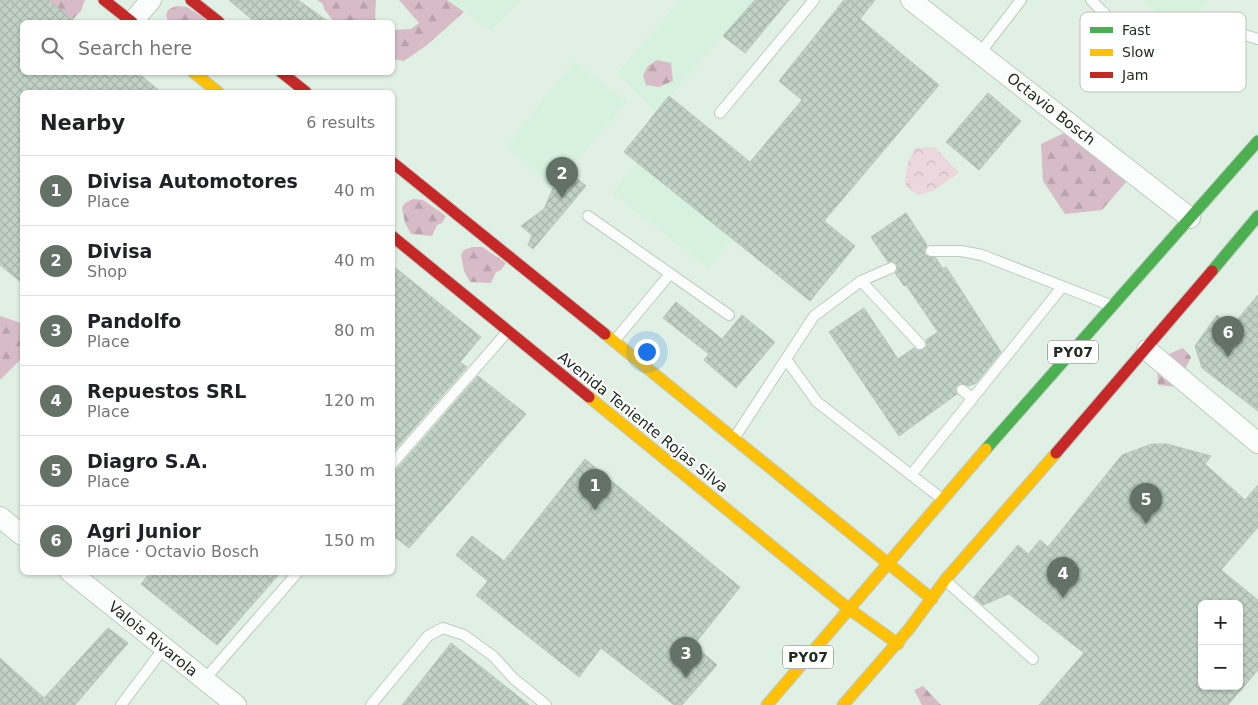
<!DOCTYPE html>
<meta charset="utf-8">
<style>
body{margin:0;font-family:"DejaVu Sans",sans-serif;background:#f6f6f6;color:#202124}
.controls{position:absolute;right:15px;bottom:15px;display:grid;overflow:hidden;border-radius:8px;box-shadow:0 1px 4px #0004}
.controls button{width:45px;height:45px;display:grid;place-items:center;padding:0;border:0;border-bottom:1px solid #e0e0e0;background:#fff;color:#202124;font:25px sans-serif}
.you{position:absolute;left:646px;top:351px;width:18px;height:18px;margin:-12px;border:4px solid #fff;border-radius:50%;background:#1a73e8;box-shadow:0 0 0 8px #1a73e833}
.badge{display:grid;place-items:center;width:32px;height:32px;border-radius:50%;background:#647167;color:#fff;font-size:16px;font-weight:700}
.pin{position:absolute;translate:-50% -41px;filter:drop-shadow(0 1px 2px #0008)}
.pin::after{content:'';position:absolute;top:26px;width:18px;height:15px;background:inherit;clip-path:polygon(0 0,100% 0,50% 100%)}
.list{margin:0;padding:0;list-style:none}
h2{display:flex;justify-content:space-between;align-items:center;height:65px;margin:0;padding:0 20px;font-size:21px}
h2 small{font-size:16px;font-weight:400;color:#757577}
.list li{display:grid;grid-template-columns:32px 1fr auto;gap:15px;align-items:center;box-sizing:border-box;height:70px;padding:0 20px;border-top:1px solid #e0e0e0}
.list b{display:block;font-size:19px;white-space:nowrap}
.list p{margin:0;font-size:16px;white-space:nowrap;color:#757577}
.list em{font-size:16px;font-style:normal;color:#757577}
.icon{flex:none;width:28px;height:28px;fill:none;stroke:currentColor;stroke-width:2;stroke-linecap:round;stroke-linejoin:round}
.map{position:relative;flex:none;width:1258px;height:705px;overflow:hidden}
.search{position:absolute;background:#fff;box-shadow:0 1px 4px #0004;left:20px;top:20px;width:375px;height:55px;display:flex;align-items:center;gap:12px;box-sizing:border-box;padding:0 18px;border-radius:8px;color:#757577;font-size:19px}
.panel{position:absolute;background:#fff;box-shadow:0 1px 4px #0004;left:20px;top:90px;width:375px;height:485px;border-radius:8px}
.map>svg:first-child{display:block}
.built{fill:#d6f1dd}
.forest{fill:url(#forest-firs)}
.park{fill:url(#park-crowns)}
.building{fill:url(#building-cross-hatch);stroke:#b8c5bb;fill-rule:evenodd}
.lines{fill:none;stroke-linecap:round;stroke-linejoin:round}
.lane-casing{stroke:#becbc2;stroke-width:12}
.street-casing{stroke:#becbc2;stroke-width:22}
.fast-casing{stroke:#becbc2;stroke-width:13}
.slow-casing{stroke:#becbc2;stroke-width:13}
.jam-casing{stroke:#becbc2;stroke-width:13}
.lane{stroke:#fafdfb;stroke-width:10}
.street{stroke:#fafdfb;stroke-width:20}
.fast{stroke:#4caf50;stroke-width:11}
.slow{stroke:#ffc107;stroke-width:11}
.jam{stroke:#c62828;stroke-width:11}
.labels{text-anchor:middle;stroke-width:4;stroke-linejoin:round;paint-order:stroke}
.shield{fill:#fff;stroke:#646b66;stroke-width:1}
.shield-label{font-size:14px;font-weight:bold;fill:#222c24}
.street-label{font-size:15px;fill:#222c24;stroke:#fff}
.key{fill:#fff;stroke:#bdc0bd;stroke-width:1}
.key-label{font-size:14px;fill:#222c24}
</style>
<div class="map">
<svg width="1258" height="705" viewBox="0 0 1258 705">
<defs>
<pattern id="forest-firs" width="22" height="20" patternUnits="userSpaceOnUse" patternTransform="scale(1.25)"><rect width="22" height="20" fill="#d7bcc7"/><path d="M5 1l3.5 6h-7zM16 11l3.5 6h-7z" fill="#b8a2ab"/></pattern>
<pattern id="park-crowns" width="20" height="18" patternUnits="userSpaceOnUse" patternTransform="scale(1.25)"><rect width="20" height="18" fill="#ecd7de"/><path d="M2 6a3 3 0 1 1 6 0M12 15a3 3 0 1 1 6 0" fill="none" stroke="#cab9be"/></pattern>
<pattern id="building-cross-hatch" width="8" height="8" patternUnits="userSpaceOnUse" patternTransform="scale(1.25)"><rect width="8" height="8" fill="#c1d3c6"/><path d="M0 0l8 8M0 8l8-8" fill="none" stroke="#a6b5aa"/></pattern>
</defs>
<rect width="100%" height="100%" fill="#e0f0e4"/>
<g class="built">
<polygon points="447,0 521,0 491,31"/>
<polygon points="680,0 755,0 656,112 618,73"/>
<polygon points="1143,0 1209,0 1182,33"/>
<polygon points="574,61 627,102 553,188 507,146"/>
<polygon points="637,162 732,239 708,268 613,193"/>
</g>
<g class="forest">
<polygon points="47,0 85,0 81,11 72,20"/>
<polygon points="317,0 376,0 375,19 379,22 334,22 324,9 323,4"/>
<polygon points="399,0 447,0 464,12 427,45 404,61 393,59 393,30 411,29 419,23"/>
<polygon points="177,6 187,7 210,22 168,22 166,14 169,9"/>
<polygon points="657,60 671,63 673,81 659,87 646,85 643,75 648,66"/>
<polygon points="1064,133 1086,141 1127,181 1102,210 1065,214 1043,181 1041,144"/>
<polygon points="413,199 423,200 446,216 442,223 437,225 432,236 411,234 405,223 402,208 405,203"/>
<polygon points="472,247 482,247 506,263 501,270 496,272 491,283 470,282 464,271 461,255 464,250"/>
<polygon points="0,316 21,323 22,326 22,358 0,380"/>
<polygon points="1183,348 1191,357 1177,387 1158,385 1157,365 1171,353"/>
<polygon points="923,686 941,705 922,705 914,690"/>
</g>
<path class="park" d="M935,147L959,173L933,191L918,195L906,187C904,172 908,161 915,148Z"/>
<g class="building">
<polygon points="0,0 48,0 76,22 22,22 22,72 137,72 161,92 22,92 22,283 0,265"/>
<polygon points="229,0 298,0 329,22 255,22"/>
<polygon points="755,0 789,0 745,53 723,36"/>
<polygon points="844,0 875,0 860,19 939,85 824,221 855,246 810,301 624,152 669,96 750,162 802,100 779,81"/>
<polygon points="988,93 1021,121 979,170 946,142"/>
<polygon points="568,171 586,186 533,249 528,245 532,235 521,226 544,209 553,188"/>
<polygon points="906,213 927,245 924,251 925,255 936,258 943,269 946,267 1001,352 976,383 968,386 959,384 955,388 957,394 899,436 829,332 864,308 898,359 914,348 918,351 924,349 927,346 926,340 938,332 906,285 904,286 895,273 897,265 892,261 888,262 871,237"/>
<polygon points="392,265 481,337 460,362 467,367 392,453"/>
<polygon points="1258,295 1258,411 1202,368 1195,346 1217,315 1232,326"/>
<polygon points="676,302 722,339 742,315 775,342 736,388 704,360 709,354 663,318"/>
<polygon points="478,376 526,414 409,548 392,535 392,471 397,469"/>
<path d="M1152,444H1167L1211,456L1205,464L1245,500L1258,485V527L1221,570L1258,600V670L1228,705H1039L1084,653L1009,594L983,605L974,597L1018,545L1028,554L1040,540L1048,547L1122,455ZM1202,604H1239V686H1202Z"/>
<polygon points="585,459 740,587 694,645 717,665 682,705 674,705 601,648 579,677 476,595 488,581 456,555 472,536 504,561"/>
<polygon points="151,572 281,572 217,645 141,584"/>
<polygon points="108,628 128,643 75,705 0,705 0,658 44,698"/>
<polygon points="451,643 529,705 402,705"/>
</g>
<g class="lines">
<defs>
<g id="lane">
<polyline points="1091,0 1160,69 1173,74 1187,73 1228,39 1245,35 1258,39"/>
<polyline points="980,53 1021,0"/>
<polyline points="720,113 814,0"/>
<polyline points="588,216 729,315"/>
<polyline points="931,251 961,251 982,255 1110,305"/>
<polyline points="861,281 920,344"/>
<polyline points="615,340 670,274"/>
<polyline points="786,359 817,402 941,498"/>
<polyline points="962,390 972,398"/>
<polyline points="735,437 814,316 861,281 891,268"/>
<polyline points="392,464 508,331"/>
<polyline points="911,475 1062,287"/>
<polyline points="946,581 1033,659"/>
<polyline points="204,680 298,572"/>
<polyline points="121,705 164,648"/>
<polyline points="371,705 428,636 443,628 464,635 493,656 514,679 546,705"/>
</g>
<g id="street">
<polyline points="911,0 1190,218"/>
<polyline points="132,22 151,0"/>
<polyline points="1147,350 1258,443"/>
<polyline points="0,517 22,535"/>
<polyline points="70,572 236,705"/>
</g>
<g id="fast">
<polyline points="1212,271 1258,216"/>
<polyline points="986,449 1258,141"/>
</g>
<g id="slow">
<polyline points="193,72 218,92"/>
<polyline points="605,334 932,599"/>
<polyline points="589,397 849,609 898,644"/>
<polyline points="767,705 986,449"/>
<polyline points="843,705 909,629 945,580 1056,453"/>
</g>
<g id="jam">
<polyline points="104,0 132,22"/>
<polyline points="191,0 219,22"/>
<polyline points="281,72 306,92"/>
<polyline points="392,162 605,334"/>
<polyline points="392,236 589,397"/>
<polyline points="1056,453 1212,271"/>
</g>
</defs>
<use href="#lane" class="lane-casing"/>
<use href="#street" class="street-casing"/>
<use href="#fast" class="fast-casing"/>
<use href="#slow" class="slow-casing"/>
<use href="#jam" class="jam-casing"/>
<use href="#lane" class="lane"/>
<use href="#street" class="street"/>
<use href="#fast" class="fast"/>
<use href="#slow" class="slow"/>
<use href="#jam" class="jam"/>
</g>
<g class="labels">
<g class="shield">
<rect x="1048" y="340.5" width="50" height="23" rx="4"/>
<rect x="783" y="645.5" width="50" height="23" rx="4"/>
</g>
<g class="shield-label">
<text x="1073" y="357">PY07</text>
<text x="808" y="662">PY07</text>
</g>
<g class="street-label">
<text transform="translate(1051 109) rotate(38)" y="5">Octavio Bosch</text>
<text transform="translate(643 422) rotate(39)" y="5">Avenida Teniente Rojas Silva</text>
<text transform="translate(153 639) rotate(39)" y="5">Valois Rivarola</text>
</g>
</g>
<rect x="1080" y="12" width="166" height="80" rx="8" class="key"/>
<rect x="1090" y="27" width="23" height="6" fill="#4caf50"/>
<rect x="1090" y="49" width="23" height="7" fill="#ffc107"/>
<rect x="1090" y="72" width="23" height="6" fill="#c62828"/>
<g class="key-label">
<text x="1122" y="35">Fast</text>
<text x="1122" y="57">Slow</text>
<text x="1122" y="80">Jam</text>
</g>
</svg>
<div class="controls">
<button>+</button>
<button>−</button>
</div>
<div class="you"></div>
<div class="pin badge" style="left:595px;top:510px">1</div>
<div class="pin badge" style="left:562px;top:198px">2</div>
<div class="pin badge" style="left:686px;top:678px">3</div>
<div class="pin badge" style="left:1063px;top:598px">4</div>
<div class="pin badge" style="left:1146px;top:524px">5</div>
<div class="pin badge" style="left:1228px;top:357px">6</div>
<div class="search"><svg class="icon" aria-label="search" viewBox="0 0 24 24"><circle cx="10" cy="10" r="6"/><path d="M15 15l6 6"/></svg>Search here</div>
<section class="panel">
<h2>Nearby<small>6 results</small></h2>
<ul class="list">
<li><span class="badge">1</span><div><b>Divisa Automotores</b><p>Place</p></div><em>40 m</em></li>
<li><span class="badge">2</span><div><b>Divisa</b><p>Shop</p></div><em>40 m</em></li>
<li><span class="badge">3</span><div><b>Pandolfo</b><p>Place</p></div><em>80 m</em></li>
<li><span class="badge">4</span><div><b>Repuestos SRL</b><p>Place</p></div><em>120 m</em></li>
<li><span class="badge">5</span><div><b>Diagro S.A.</b><p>Place</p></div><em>130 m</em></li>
<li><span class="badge">6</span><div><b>Agri Junior</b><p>Place · Octavio Bosch</p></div><em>150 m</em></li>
</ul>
</section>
</div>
